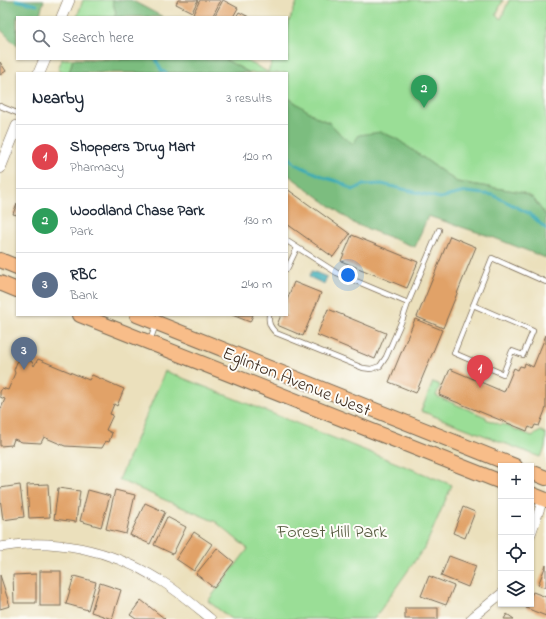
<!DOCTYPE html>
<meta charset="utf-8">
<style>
body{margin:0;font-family:"Indie Flower",sans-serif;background:#f6f6f7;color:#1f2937}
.controls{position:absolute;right:12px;bottom:12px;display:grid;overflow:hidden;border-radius:0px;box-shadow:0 1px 3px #0004}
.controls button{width:36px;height:36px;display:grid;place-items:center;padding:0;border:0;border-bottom:1px solid #e0e1e3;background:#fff;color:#1f2937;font:20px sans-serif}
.you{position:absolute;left:348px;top:275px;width:14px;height:14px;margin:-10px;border:3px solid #fff;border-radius:50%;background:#1a73e8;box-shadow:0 0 0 6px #1a73e833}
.badge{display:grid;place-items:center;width:26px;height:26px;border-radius:50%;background:#1f6fb2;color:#fff;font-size:13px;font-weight:700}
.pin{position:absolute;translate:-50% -33px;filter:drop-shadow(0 1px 2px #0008)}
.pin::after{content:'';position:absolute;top:21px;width:14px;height:12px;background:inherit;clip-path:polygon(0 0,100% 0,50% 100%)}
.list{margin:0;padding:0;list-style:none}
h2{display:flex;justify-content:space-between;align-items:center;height:52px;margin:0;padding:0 16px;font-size:17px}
h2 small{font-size:13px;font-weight:400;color:#747a83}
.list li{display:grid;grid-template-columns:26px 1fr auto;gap:12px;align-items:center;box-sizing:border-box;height:64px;padding:0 16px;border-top:1px solid #e0e1e3}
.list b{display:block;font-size:15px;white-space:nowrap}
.list p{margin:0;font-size:13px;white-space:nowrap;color:#747a83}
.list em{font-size:13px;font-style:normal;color:#747a83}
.icon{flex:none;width:22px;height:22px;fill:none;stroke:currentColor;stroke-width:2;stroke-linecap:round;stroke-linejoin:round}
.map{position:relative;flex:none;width:546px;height:619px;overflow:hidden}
.search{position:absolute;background:#fff;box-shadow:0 1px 3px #0004;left:16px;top:16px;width:272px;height:44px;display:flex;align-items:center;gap:10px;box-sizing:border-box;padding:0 14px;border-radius:0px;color:#747a83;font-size:15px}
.panel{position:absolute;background:#fff;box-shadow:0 1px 3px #0004;left:16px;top:72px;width:272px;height:244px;border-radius:0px}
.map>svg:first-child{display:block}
.green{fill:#9ade96;stroke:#6a845a}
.forest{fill:#7bbd7f;stroke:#5b744e}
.water{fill:#3aabb6;stroke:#3a6a6a}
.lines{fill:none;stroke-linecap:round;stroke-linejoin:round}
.stream{stroke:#3aabb6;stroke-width:3}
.building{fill:#e1a267}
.service-casing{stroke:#796a55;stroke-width:6}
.minor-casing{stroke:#796a55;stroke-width:10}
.tertiary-casing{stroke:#796a55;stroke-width:12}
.primary-casing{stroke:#796a55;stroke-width:16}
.service{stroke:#fff;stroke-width:4.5}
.minor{stroke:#fff;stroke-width:9}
.tertiary{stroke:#fff;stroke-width:11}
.primary{stroke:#f8bd89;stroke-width:14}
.labels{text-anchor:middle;stroke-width:4;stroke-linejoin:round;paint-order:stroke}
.street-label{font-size:18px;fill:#3b2a1e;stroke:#fdfcf7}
.park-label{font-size:18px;fill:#53573c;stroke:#fdfcf7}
</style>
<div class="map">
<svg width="546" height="619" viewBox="0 0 546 619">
<rect width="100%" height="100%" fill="#fdfcf7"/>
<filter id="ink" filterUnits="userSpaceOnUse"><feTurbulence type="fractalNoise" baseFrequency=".025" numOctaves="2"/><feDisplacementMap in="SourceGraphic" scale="8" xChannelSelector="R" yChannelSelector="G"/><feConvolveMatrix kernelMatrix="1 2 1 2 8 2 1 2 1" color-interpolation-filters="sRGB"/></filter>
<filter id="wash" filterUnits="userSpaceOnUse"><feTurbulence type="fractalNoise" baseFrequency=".012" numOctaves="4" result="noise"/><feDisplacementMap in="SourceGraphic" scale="16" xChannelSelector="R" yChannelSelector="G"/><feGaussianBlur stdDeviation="0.9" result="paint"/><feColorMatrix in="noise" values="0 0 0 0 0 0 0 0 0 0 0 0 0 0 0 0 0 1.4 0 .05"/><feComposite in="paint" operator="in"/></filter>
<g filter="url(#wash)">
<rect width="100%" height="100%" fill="#ebe0bc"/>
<g class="green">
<polygon points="83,0 112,0 116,13 114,17 77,17"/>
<polygon points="298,0 503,0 496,15 501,19 509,0 546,0 546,216 533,198 521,192 457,182 397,139 381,132 353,144 341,135 330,123 318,118 287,97 287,73 250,73 226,60 226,59 243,59 268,72 273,59 287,59 287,26"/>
<polygon points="62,59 73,59 69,73 63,73 58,70"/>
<polygon points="165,371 452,485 426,545 374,619 231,619 208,601 248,549 216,522 119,480"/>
<path d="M433,382L440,385L436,396L486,417V419L501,425L502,424L532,436L541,431L546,434C546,442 546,450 540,457L421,411Z"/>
</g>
<g class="forest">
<polygon points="0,0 44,0 39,17 17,17 17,46 0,29"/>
<polygon points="112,0 131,0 163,17 114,17 116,13"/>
<polygon points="73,59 226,59 226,60 250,73 69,73"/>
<polygon points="287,97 318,118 330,123 341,135 353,144 359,135 381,132 397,139 457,182 521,192 533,198 546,216 546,258 492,237 428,216 415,247 355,224 287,174"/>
</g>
<polygon class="water" points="312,271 327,277 324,284 309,277"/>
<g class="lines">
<g class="stream">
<polyline points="16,0 37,5"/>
<polyline points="156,59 161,70 166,73"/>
<polyline points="287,155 295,164 326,178 340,182 353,190 363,185 382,184 440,198 466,192 493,195 530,214 546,229"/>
</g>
</g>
<g id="blocks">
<g class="building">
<polygon points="178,0 198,0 192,12 176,4"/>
<polygon points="200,0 221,0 212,17 198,17 193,14"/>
<polygon points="223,0 238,8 233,17 214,17"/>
<polygon points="239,12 249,17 236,17"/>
<polygon points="0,62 6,71 0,75"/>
<polygon points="287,189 350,234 333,257 287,224"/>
<polygon points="17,203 17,215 13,214"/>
<polygon points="352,235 418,262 407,288 341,261"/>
<polygon points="450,236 476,247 443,328 417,317"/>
<polygon points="294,282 321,293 303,336 277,325 281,315 287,315 287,300"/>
<polygon points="328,309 386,333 375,359 317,335"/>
<polygon points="232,315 253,315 250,322"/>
<polygon points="415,319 442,330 416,393 389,382"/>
<polygon points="546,335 546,408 539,426 535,425 533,429 529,427 527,431 439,395 450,369 504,392 514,368 518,370 520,366 524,367 525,363 533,367"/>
<polygon points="25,358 32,362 34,366 38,359 89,380 92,375 124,389 117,406 114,404 110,414 113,415 106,430 112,433 109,442 106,441 102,448 65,446 44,437 41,443 22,442 14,439 12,445 0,446 0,411 5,399 0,397 0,392 2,388 8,390 15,373 14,370 17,362"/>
<polygon points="48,484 50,517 29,518 27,485"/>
<polygon points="20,485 24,517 3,520 0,498 0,488"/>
<polygon points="58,488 80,491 76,522 54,519"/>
<polygon points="88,490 110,496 101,527 80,521"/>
<polygon points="115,490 135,495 126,534 106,529"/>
<polygon points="145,503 165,512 150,544 130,535"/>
<polygon points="463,507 475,512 465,538 453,533"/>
<polygon points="167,517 186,527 173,554 154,545"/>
<polygon points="194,532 212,544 194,571 176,559"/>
<polygon points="217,548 234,562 214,588 196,574"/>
<polygon points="449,556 476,566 468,587 441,576"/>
<polygon points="546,565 546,588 538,585"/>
<rect x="40" y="571" width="21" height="35"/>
<polygon points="36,574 36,603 14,603 13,575"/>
<polygon points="0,575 10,606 0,609"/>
<polygon points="74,576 96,582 88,610 66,604"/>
<polygon points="429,576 454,586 446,605 421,596"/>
<polygon points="100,583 121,590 112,619 91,612"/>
<polygon points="533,592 546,597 546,616 526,608 528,604 531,604 531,596"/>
<polygon points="141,600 165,619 136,619 130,615"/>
<rect x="405" y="608" width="33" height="11"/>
<polygon points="507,614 514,619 504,619"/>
</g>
</g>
</g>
<g filter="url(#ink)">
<use href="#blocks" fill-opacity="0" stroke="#796a55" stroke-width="1"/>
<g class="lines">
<defs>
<g id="service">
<polyline points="0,106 17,113"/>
<polyline points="287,241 337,273 408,303"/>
<polyline points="287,269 297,248"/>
<polyline points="473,305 533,331 523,355 512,351 503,374 454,353 492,258 546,282"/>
<path d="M269,315C268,323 270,327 276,333L363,368L371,369L380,366L386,357L403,318L408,303L439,230"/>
<polyline points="150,341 156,324"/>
</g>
<g id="minor">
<polyline points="531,534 543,499"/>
<path d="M0,547C54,537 111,550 158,579C177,590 194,605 211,619"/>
<polyline points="471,619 474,616 501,594"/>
</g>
<g id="tertiary">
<polyline points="62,17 69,0"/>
<polyline points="39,73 45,59"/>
<polyline points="0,168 17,126"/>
</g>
<g id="primary">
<polyline points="0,260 17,267"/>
<polyline points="0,283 17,290"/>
<polyline points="80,315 501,482"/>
<polyline points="137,315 515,466"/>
<polyline points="531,472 546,478"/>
<polyline points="531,494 546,500"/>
</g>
</defs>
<use href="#service" class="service-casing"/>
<use href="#minor" class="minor-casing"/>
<use href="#tertiary" class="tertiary-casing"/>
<use href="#primary" class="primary-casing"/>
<use href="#service" class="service"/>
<use href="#minor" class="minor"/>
<use href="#tertiary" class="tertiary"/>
<use href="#primary" class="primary"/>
</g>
</g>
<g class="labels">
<g class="street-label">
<text transform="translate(297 381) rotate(22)" y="6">Eglinton Avenue West</text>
</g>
<g class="park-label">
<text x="332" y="537">Forest Hill Park</text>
</g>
</g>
</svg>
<div class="controls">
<button>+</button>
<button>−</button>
<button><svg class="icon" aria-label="locate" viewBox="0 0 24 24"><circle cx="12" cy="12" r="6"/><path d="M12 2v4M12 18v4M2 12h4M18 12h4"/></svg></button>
<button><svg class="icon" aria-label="layers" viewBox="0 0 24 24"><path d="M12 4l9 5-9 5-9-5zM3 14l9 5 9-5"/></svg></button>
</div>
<div class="you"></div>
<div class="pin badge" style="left:480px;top:388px;background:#e0444e">1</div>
<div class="pin badge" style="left:424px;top:108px;background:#2e9e5b">2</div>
<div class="pin badge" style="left:24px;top:370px;background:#5c6f8a">3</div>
<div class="search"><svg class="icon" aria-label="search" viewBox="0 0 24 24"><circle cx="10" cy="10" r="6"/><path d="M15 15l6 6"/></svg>Search here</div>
<section class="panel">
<h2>Nearby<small>3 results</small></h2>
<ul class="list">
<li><span class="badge" style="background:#e0444e">1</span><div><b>Shoppers Drug Mart</b><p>Pharmacy</p></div><em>120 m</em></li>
<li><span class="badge" style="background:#2e9e5b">2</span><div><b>Woodland Chase Park</b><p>Park</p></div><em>130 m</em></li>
<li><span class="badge" style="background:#5c6f8a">3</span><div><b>RBC</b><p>Bank</p></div><em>240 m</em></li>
</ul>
</section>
</div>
